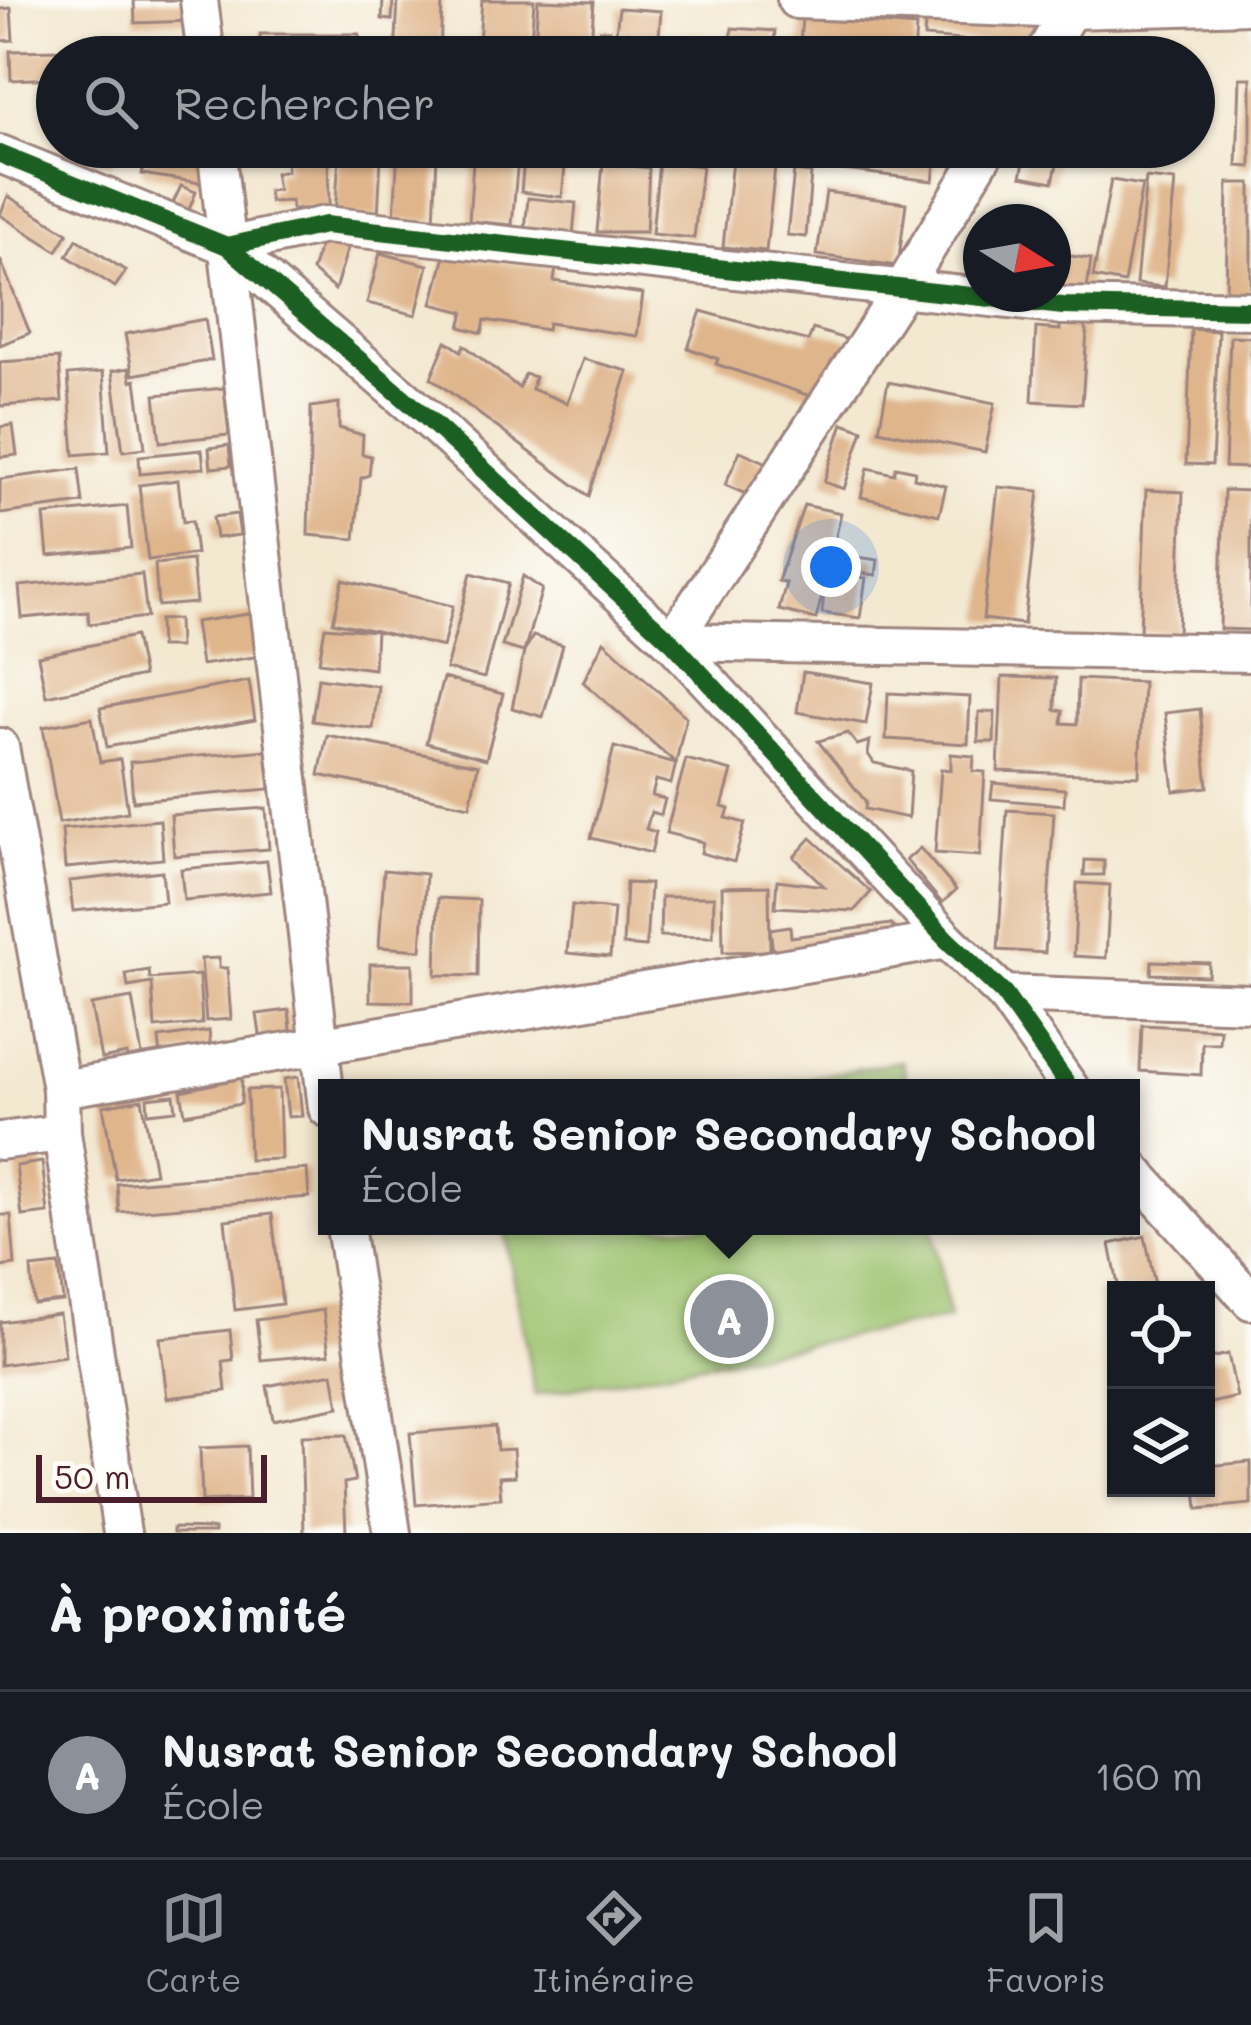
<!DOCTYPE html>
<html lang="fr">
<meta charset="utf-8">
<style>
body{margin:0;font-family:Mali,sans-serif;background:#242831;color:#f1f3f6}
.controls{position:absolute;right:36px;bottom:36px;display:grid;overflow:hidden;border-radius:0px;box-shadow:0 3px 9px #0004}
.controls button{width:108px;height:108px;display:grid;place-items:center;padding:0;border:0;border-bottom:3px solid #363941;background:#171b24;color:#f1f3f6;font:60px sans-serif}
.compass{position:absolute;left:963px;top:204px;width:108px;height:108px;border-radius:50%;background:#171b24;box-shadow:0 3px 9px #0004;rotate:101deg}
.scale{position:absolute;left:36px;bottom:30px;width:231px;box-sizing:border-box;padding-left:12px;border:6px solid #4a1f2b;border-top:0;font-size:33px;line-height:42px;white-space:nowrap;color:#4a1f2b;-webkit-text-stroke:9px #fdfcf7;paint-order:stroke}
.you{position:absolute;left:831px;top:567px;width:42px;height:42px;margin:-30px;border:9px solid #fff;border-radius:50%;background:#1a73e8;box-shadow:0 0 0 18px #1a73e833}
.badge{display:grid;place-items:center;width:78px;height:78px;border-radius:50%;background:#8c9099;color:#fff;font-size:39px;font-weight:700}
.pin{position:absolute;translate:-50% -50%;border:6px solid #fff;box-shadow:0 3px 12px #0006}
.popup{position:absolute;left:318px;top:1079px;width:822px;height:156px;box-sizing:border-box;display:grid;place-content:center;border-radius:0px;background:#171b24;filter:drop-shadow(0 3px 9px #0005);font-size:39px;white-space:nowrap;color:#9ea1a6}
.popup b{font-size:45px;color:#f1f3f6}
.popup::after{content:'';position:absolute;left:50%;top:100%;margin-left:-24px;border:24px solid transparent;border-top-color:#171b24}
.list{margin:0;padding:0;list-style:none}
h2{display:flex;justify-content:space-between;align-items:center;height:156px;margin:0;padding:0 48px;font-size:51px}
h2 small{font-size:39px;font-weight:400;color:#9ea1a6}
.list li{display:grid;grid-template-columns:78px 1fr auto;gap:36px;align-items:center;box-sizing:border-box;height:168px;padding:0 48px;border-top:3px solid #363941}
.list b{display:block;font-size:45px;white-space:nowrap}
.list p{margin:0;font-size:39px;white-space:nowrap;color:#9ea1a6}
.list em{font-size:39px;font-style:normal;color:#9ea1a6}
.icon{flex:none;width:66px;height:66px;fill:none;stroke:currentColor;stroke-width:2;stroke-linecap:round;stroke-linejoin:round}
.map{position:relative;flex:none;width:1251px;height:1533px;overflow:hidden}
.search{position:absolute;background:#171b24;box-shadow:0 3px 9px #0004;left:36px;right:36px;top:36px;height:132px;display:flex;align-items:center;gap:30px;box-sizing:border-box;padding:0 42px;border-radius:66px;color:#9ea1a6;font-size:45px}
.sheet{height:324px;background:#171b24}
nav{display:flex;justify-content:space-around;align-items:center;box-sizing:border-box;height:168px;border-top:3px solid #363941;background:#171b24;font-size:33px;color:#9ea1a6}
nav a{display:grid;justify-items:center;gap:6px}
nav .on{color:#8c9099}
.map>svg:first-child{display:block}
.pitch{fill:#9cc26e;stroke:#73704c;stroke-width:3}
.building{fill:#dfb58c}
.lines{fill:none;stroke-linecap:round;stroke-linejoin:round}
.minor-casing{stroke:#9e847e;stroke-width:42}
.minor{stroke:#fff;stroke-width:36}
.cycleway-casing{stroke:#fdfcf7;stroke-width:26}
.cycleway{stroke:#1b5e20;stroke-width:18}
</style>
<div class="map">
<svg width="1251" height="1533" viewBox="0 0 1251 1533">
<rect width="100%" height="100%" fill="#fdfcf7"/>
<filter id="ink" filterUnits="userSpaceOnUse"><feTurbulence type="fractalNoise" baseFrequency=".00833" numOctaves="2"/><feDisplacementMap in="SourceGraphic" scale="24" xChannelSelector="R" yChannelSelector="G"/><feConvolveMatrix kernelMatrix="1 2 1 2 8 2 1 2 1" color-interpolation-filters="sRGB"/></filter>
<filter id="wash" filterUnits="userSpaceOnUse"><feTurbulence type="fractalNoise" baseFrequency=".004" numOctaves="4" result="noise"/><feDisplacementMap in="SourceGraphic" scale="48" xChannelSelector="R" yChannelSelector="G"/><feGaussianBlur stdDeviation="2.7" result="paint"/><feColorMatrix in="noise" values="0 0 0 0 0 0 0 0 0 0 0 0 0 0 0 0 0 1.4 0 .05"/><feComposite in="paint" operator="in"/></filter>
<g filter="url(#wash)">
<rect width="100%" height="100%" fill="#f3e8d0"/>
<g class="pitch">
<polygon points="902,1061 907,1088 756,1088"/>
<polygon points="504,1226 932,1226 949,1318 535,1395"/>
</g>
<g id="blocks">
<g class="building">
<polygon points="134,0 185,0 193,21 135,23"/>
<polygon points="383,0 393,0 392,20 382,19"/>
<polygon points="398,0 442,0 440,57 395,57"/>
<polygon points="482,0 534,0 530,57 478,57"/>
<polygon points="538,0 594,2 590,57 534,57"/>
<polygon points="11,8 13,40 0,41 0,9"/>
<polygon points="619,8 661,11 658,48 624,45 625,32 616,32"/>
<polygon points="926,9 1036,17 1034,46 924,37"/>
<polygon points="802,18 916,27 914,57 799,57"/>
<polygon points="732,28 775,31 773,57 731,57"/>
<polygon points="600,30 610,30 609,57 599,57"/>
<rect x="260" y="34" width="99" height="23"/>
<polygon points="1118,36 1130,38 1127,57 1115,57"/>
<polygon points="61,50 55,78 11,80 10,51"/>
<polygon points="1075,50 1103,54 1103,57 1074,57"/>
<polygon points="1240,78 1251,78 1251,167 1237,166"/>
<polygon points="59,147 115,147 113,166 59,148"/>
<polygon points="175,147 203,147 201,183 142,174 147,150 173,156"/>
<polygon points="285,147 328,147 329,209 292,209 291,201 270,202 268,191 278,190 275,173 287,171"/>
<polygon points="355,147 378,147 378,155 354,154"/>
<polygon points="398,147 430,147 430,154 437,155 434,222 394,220"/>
<polygon points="474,147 519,147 512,225 469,221"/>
<polygon points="525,147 567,147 562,197 521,192"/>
<polygon points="600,147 655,147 654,159 599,155"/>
<polygon points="666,147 725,147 724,161 665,156"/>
<polygon points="797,147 937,147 933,181 795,164"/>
<polygon points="1055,147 1096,147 1094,157"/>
<polygon points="1026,154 1058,160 1053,182 1021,176"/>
<polygon points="757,155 776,158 766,251 723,247 732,160 756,162"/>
<polygon points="339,156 381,158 378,217 335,215"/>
<polygon points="659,161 702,166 694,238 652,234"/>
<polygon points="603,163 649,168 646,232 597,232"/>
<polygon points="794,171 811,173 806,237 787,235"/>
<polygon points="1146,178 1175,181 1165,287 1136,284"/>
<polygon points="1111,180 1142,185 1124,283 1093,277"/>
<polygon points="1228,183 1251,183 1251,299 1226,299"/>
<polygon points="181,186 196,192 188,212 172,205"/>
<polygon points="826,192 906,203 898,266 817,255"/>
<polygon points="8,196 68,233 57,251 0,215"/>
<polygon points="528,198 576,203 572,246 524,241"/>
<polygon points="323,236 349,244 335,290 312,271"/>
<polygon points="77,239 126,271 115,287 67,256"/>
<polygon points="380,253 428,265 416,315 367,303"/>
<polygon points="1058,254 1091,259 1086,297 1053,292"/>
<polygon points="445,256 556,268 554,281 643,294 637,336 548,323 547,330 485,320 482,333 460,327 464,312 432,304"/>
<polygon points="0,259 30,333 0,345"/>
<polygon points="701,311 808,341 813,329 852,341 816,398 716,364 718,359 688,348"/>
<polygon points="1060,317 1080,319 1087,331 1082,404 1032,401 1036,328 1060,330"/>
<polygon points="205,319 212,360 133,375 125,334"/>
<polygon points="1191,329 1218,331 1212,465 1186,464"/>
<polygon points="1230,336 1251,337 1251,468 1225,467"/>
<polygon points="446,341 461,351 464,345 519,388 525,374 535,377 532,389 567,403 583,359 628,371 589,496 431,378"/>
<polygon points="59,358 62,401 0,406 0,362"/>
<polygon points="129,368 131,381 136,380 145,448 123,451 112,371"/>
<polygon points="103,372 109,452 74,455 68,375"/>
<polygon points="888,382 995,403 985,452 879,430"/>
<polygon points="224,388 229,435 160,442 155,395"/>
<polygon points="339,403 339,428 363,435 362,454 371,456 369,475 361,478 355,539 308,535 311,407"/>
<polygon points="843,423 863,430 844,489 824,482"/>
<polygon points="13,425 17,455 0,457 0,427"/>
<polygon points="229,445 231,466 211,468 209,448"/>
<polygon points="202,450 204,468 140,474 139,456"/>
<polygon points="740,451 774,466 755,498 725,485"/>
<polygon points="896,467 915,471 914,478 946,486 939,515 861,497 868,468 894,474"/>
<polygon points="79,469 83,503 0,514 0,479"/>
<polygon points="178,480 183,522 192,521 196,554 148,560 139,485"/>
<polygon points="998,487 1039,491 1024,624 983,619"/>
<polygon points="1146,490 1183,492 1178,633 1140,632"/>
<polygon points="1224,490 1251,491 1251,630 1220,629"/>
<polygon points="804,505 841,513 828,572 866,578 860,618 822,613 826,579 816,619 779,610 786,583 778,581"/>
<polygon points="127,506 131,548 48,556 44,515"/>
<polygon points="237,514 240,535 216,538 213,517"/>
<polygon points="837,554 878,560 876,575 835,569"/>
<polygon points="192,560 196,603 158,606 155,564"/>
<polygon points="471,573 509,583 484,678 446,669"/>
<polygon points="142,574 147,617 89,624 88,612 22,618 19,586"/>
<polygon points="523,576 542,589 524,652 533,636 563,645 543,717 512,708 524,652 502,646"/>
<polygon points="343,580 453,606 443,647 376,631 374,669 319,662 325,627 376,631 333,622"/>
<polygon points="255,613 261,656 201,665 195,622"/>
<polygon points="178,619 179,647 160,647 159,620"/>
<polygon points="135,636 143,676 46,696 38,656"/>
<polygon points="604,641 686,717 676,763 583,682"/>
<polygon points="803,672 873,683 866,724 797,712"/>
<polygon points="1002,677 1056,678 1055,710 1063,711 1062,723 1077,724 1078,679 1143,682 1139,776 998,771"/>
<polygon points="318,678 378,686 373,729 312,721"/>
<polygon points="443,678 503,694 486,759 426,743"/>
<polygon points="249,681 255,720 107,747 100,708"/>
<polygon points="888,693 970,697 968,744 886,739"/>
<polygon points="1200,709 1208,787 1174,791 1165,713"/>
<polygon points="979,712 995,712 994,742 978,742"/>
<polygon points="92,718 100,762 120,759 128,812 59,823 43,727"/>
<polygon points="848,733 857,745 870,741 868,754 874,763 911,771 908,818 865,809 866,802 818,741"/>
<polygon points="327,735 478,765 470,806 319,775"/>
<polygon points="614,747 676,763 671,784 656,780 652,796 665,799 661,815 651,812 646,829 656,832 651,853 591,838"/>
<polygon points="266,750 270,789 133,801 130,762"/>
<polygon points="951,754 974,756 973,771 985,772 980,856 935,853 941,769 951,770"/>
<polygon points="686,759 732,771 722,807 729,809 726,818 745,823 734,862 701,853 703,842 666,833"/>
<polygon points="993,783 1065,789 1064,805 991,799"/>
<polygon points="266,808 269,849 174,856 171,815"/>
<polygon points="1007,810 1054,813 1045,953 998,950"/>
<polygon points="160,820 163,859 65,868 62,829"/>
<polygon points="811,838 871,892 854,911 775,907 777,880 824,886 794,857"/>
<polygon points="920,848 956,890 942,903 906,860"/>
<polygon points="1085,860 1104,861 1104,875 1084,875"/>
<polygon points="267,861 271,892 184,900 181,869"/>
<polygon points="384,870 426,874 421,950 379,947"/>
<polygon points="162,871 165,902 73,911 69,881"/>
<polygon points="626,883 650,884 646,947 623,945"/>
<polygon points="1077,883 1110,885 1106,958 1074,956"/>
<polygon points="769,886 770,951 723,952 722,887"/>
<polygon points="661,897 714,897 713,937 660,936"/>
<polygon points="438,898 479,900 478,976 436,975"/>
<polygon points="572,905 614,909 610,957 567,953"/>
<polygon points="891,924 904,942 774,960 770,929 790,926 791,937"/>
<polygon points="219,958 219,968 227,968 231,1019 206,1021 201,959"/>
<polygon points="1152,961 1209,963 1208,976 1151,974"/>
<polygon points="370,964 413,964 413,1002 370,1001"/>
<polygon points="149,970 150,979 199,975 202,1024 155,1028 152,983 128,987 126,974"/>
<polygon points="132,998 143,1061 129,1064 127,1054 101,1059 91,1005"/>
<polygon points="289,1010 292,1038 261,1041 257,1014"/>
<polygon points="1142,1025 1220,1029 1219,1043 1202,1043 1201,1075 1140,1071"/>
<polygon points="209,1031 211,1050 161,1057 159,1038"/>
<polygon points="298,1077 302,1116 288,1117 284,1079"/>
<polygon points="242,1078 241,1104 185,1114 181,1091"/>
<polygon points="279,1089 281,1159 249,1160 247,1090"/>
<polygon points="174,1095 176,1110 148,1113 147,1098"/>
<polygon points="142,1099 155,1173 116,1179 103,1106"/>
<polygon points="42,1162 48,1213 22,1216 16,1166"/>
<polygon points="307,1169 309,1197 119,1212 117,1184"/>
<polygon points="272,1214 282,1304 235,1310 225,1220"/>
<polygon points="0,1215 11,1215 15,1265 0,1267"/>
<polygon points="1145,1236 1156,1290 1119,1290 1110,1244"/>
<polygon points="59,1265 63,1301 34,1304 31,1268"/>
<polygon points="323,1310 329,1354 261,1360 256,1320"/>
<polygon points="59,1314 65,1356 0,1365 0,1322"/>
<polygon points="230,1330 233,1360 223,1361 226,1391 167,1398 160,1338"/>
<polygon points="1228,1354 1237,1397 1206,1404 1206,1359"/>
<polygon points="333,1373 339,1407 273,1420 267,1386"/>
<polygon points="495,1426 497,1450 513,1449 515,1476 499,1477 501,1498 416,1505 410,1433"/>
<polygon points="346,1435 355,1481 344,1483 346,1533 304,1533 301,1436"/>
<polygon points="247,1446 249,1499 202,1501 200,1448"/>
<polygon points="1251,1462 1251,1504 1198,1509 1196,1488 1206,1488 1206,1466"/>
<polygon points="173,1528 214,1529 214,1533 173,1533"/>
</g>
</g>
</g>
<g filter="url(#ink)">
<use href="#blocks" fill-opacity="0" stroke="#9e847e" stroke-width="3"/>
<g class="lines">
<defs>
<g id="minor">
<polyline points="199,0 206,57"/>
<polyline points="796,0 1070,10 1251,5"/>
<polyline points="1042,57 1076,0"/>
<polyline points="216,147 327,1108"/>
<polyline points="0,154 227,246 427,418 672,642 947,940 1004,994 1070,1088"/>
<polyline points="227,246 325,225 1063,306 1251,310"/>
<polyline points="672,642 903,288 988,147"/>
<polyline points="672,642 1251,653"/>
<polyline points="0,747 61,1089 62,1133 122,1533"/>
<polyline points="1004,994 1251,1003"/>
<polyline points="61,1089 947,940"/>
<polyline points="0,1141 62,1133"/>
<polyline points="1131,1168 1251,1301"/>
<polyline points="345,1226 392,1533"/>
</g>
</defs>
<use href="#minor" class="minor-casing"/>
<use href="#minor" class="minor"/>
<defs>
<g id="cycleway">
<polyline points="0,154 227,246 427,418 672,642 947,940 1004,994 1070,1088"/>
<polyline points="227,246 325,225 1063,306 1251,310"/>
</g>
</defs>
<use href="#cycleway" class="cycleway-casing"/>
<use href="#cycleway" class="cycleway"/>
</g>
</g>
</svg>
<div class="controls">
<button><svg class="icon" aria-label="locate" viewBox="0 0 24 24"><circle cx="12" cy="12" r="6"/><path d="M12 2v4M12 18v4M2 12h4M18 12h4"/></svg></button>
<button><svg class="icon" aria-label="layers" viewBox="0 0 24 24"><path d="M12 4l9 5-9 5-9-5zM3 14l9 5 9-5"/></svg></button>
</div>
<svg class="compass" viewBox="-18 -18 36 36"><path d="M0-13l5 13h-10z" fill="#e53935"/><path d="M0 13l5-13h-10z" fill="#9ea1a6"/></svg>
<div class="scale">50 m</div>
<div class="you"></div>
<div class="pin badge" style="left:729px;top:1319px">A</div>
<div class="popup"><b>Nusrat Senior Secondary School</b>École</div>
<div class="search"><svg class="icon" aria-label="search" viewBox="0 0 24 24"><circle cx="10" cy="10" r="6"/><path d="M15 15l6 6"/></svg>Rechercher</div>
</div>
<section class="sheet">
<h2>À proximité<small></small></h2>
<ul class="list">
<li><span class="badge">A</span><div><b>Nusrat Senior Secondary School</b><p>École</p></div><em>160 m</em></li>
</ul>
</section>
<nav>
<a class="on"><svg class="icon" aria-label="map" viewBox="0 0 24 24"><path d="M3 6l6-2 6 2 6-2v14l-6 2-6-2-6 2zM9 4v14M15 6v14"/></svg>Carte</a>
<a><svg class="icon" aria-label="directions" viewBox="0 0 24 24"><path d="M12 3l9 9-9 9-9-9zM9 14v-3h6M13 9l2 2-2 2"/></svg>Itinéraire</a>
<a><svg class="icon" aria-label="saved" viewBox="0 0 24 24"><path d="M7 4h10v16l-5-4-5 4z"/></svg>Favoris</a>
</nav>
